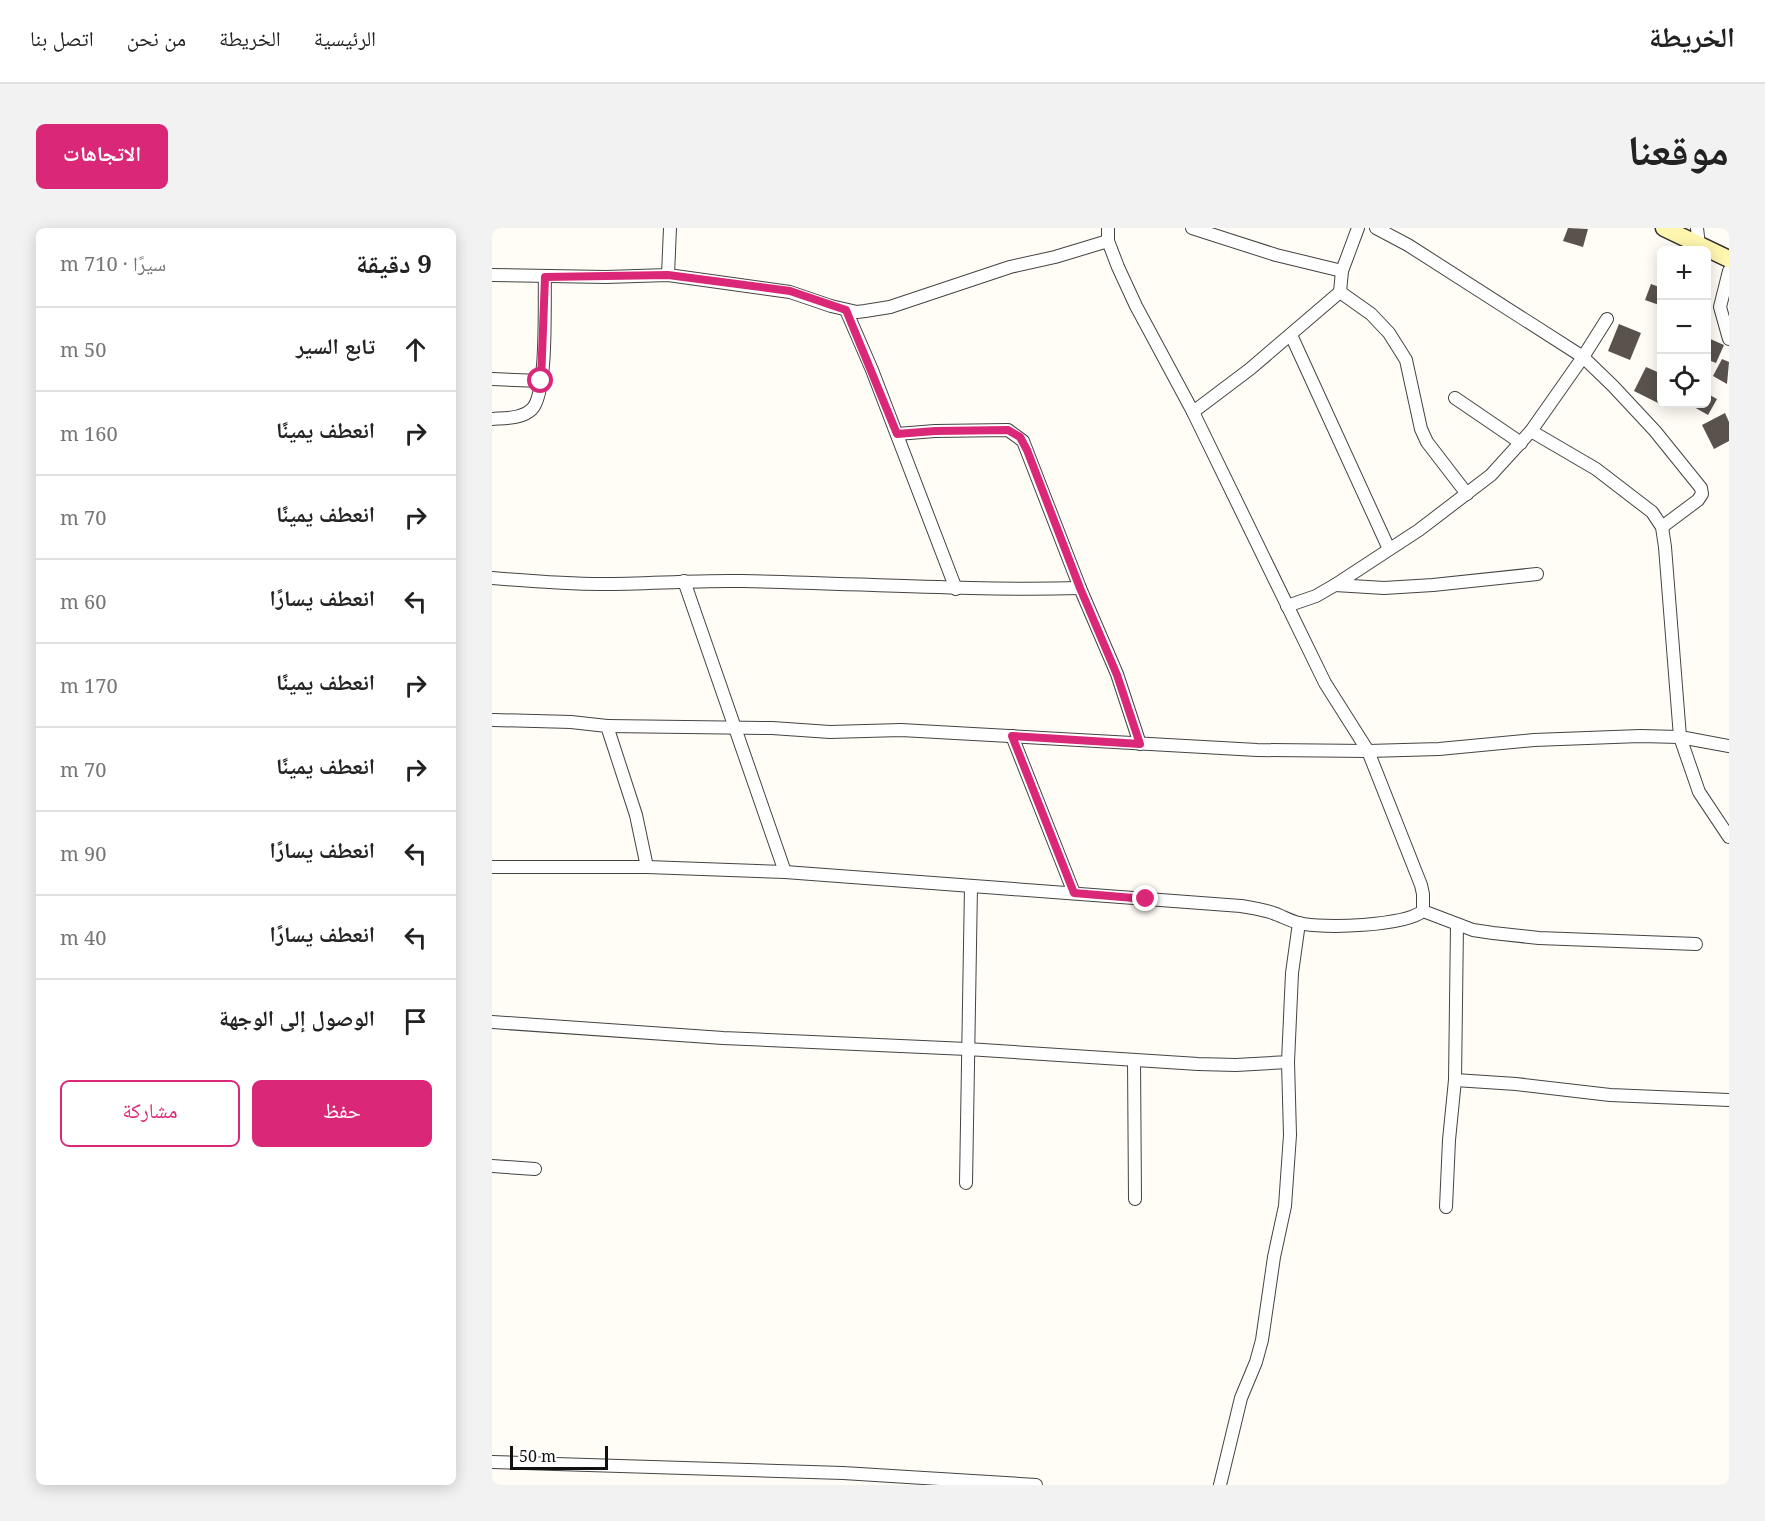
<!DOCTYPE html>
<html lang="ar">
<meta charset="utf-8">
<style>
body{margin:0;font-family:"Noto Serif","Noto Naskh Arabic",serif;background:#f2f2f2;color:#222;direction:rtl}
.controls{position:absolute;right:18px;top:18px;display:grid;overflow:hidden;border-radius:9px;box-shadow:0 3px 15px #0003}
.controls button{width:54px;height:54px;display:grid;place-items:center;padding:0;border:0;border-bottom:2px solid #e0e0e0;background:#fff;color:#222;font:30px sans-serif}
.scale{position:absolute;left:18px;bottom:15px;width:98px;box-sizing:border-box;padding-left:6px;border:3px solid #111;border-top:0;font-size:16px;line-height:21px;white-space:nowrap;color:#111;-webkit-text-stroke:4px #fff;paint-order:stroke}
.stop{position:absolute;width:18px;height:18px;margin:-14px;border:4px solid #db2777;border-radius:50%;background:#fff}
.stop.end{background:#db2777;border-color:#fff;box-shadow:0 2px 6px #0008}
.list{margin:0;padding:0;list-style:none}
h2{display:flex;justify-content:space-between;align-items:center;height:78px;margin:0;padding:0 24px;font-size:26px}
h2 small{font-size:20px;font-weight:400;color:#767676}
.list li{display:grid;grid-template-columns:39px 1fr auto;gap:18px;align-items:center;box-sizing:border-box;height:84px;padding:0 24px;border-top:2px solid #e0e0e0}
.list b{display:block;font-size:22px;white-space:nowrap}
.list em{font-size:20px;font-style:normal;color:#767676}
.actions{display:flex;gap:12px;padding:18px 24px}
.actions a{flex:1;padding:14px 0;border:2px solid #db2777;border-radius:9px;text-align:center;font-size:21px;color:#db2777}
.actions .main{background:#db2777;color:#fff}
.icon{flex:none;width:33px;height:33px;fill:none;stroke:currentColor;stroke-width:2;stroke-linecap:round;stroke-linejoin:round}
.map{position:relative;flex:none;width:1237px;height:1257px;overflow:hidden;direction:ltr;border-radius:9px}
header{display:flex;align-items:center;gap:36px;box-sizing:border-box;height:84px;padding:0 30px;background:#fff;border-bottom:2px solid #e0e0e0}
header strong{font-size:28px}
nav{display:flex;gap:33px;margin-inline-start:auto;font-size:21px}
.intro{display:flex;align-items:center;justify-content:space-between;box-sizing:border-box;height:144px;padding:0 36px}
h1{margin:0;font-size:42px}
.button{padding:15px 27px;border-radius:9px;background:#db2777;color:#fff;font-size:21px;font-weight:700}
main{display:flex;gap:36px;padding:0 36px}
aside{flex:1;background:#fff;border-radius:9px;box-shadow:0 3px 15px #0003}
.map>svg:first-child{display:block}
.building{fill:#5a524d}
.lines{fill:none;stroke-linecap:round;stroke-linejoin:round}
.street-casing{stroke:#444;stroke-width:14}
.secondary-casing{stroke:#333;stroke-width:19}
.street{stroke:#fff;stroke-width:12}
.secondary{stroke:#fff6b0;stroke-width:16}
.route{stroke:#db2777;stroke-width:8}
</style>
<header>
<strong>الخريطة</strong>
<nav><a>الرئيسية</a><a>الخريطة</a><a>من نحن</a><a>اتصل بنا</a></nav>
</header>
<div class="intro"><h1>موقعنا</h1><a class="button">الاتجاهات</a></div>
<main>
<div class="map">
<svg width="1237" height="1257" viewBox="0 0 1237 1257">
<rect width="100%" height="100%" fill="#fffdf5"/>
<g class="building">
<polygon points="1076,0 1096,1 1091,19 1071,13"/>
<polygon points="1159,56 1170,60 1170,78 1153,72"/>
<polygon points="1127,96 1149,105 1138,132 1116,123"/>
<polygon points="1216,110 1232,117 1224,135 1214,131"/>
<polygon points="1230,131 1237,134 1235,156 1221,148"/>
<polygon points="1154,139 1170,146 1168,176 1142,163"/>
<polygon points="1214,165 1225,171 1216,187 1202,179 1203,176 1214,176"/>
<polygon points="1233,185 1237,194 1237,213 1222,221 1210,197"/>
</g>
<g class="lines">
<defs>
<g id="street">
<polyline points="616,0 616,13 626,39 644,78 701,184 833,455 876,523 929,657 931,666 931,683"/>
<polyline points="700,0 784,27 850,43"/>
<polyline points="884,0 916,17 1091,129 1121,158 1163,203 1209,260 1210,266 1206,272 1170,299"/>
<polyline points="1205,0 1207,17"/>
<polyline points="1237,43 1228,79 1237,111"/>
<polyline points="0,47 114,49 176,47 298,64 339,78 365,84 373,83 398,79 518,39 563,29 616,13"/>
<polyline points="176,47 178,0"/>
<polyline points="848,64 850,43 866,0"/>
<polyline points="354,82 380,142 464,361"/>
<polyline points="799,107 897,321"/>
<polyline points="0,151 49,153"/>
<polyline points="963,170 1029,215"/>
<polyline points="701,184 758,141 848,64 879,86 897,105 914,132 929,201 935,214 975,266"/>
<path d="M0,191C13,190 30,191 40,181C56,165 52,74 53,49"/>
<polyline points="1039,203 1104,241 1160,284 1170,299 1173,319 1188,509 1207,564 1237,609"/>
<polyline points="405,206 443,203 516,202 531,213 588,360 625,446 648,516"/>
<path d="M0,350C36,353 73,356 109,356C156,356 203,352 250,353C363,355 475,363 588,360"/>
<polyline points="192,353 293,644"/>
<polyline points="843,357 892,360 941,357 1045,346"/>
<polyline points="795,378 824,368 843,357 927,302 999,247 1039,203 1091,129 1115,91"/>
<polyline points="115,498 280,500 338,504 409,502 765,522 876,523 947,521 1042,512 1148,508 1188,509 1237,518"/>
<polyline points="520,508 582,665"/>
<polyline points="0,639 155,639 144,587 115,498 79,494 2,492"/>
<path d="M155,639L293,644L749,678C760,680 770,681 781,685C790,688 798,693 807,695C831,701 912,698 931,683L981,702L1001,705L1047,710L1204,716"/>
<polyline points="965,697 963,852 1024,856 1118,867 1237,872"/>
<polyline points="0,794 231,810 475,821 706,836 744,837 796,834 800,745 807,695"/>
<polyline points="642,832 643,971"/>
<polyline points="0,938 43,941"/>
<polyline points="474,955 479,658"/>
<polyline points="954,979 957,912 963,852"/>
<polyline points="0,1234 351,1245 544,1257"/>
<polyline points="728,1257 749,1170 764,1134 770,1112 782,1029 793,978 798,907 796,834"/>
</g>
<polyline id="secondary" points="1172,0 1237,31"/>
</defs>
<use href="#street" class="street-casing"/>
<use href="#secondary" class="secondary-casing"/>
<use href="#street" class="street"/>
<use href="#secondary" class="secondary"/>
</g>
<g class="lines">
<polyline class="route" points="49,153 53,49 176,47 298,63 354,82 405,206 443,203 516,202 528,209 535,222 588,360 625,447 648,516 520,508 582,665 654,671"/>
</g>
</svg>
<div class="controls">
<button>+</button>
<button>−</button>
<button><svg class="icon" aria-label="locate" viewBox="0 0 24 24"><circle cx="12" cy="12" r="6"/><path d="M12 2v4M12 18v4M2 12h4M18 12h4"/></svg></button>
</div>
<div class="scale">50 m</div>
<div class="stop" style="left:49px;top:153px"></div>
<div class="stop end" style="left:654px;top:671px"></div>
</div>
<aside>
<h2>9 دقيقة<small>سيرًا · 710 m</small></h2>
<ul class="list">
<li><svg class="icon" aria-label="ahead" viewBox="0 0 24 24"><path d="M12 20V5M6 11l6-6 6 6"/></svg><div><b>تابع السير</b></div><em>50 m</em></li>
<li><svg class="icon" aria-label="right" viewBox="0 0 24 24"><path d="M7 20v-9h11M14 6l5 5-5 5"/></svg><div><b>انعطف يمينًا</b></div><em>160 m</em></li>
<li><svg class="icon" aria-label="right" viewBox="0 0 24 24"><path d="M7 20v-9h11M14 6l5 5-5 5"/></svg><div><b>انعطف يمينًا</b></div><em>70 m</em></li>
<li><svg class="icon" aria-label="left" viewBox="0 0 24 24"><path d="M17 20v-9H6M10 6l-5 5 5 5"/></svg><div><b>انعطف يسارًا</b></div><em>60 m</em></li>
<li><svg class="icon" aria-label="right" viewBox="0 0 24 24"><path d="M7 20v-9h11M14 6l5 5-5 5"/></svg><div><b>انعطف يمينًا</b></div><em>170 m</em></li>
<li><svg class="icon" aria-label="right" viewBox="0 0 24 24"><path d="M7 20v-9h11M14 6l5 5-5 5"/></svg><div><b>انعطف يمينًا</b></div><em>70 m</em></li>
<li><svg class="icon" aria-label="left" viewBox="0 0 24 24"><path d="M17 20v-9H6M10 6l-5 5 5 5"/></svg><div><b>انعطف يسارًا</b></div><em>90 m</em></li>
<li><svg class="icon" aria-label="left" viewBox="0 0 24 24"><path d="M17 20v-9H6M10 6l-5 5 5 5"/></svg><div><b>انعطف يسارًا</b></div><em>40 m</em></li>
<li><svg class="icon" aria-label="arrive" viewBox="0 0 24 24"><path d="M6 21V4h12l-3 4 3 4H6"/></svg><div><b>الوصول إلى الوجهة</b></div></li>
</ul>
<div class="actions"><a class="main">حفظ</a><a>مشاركة</a></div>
</aside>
</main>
